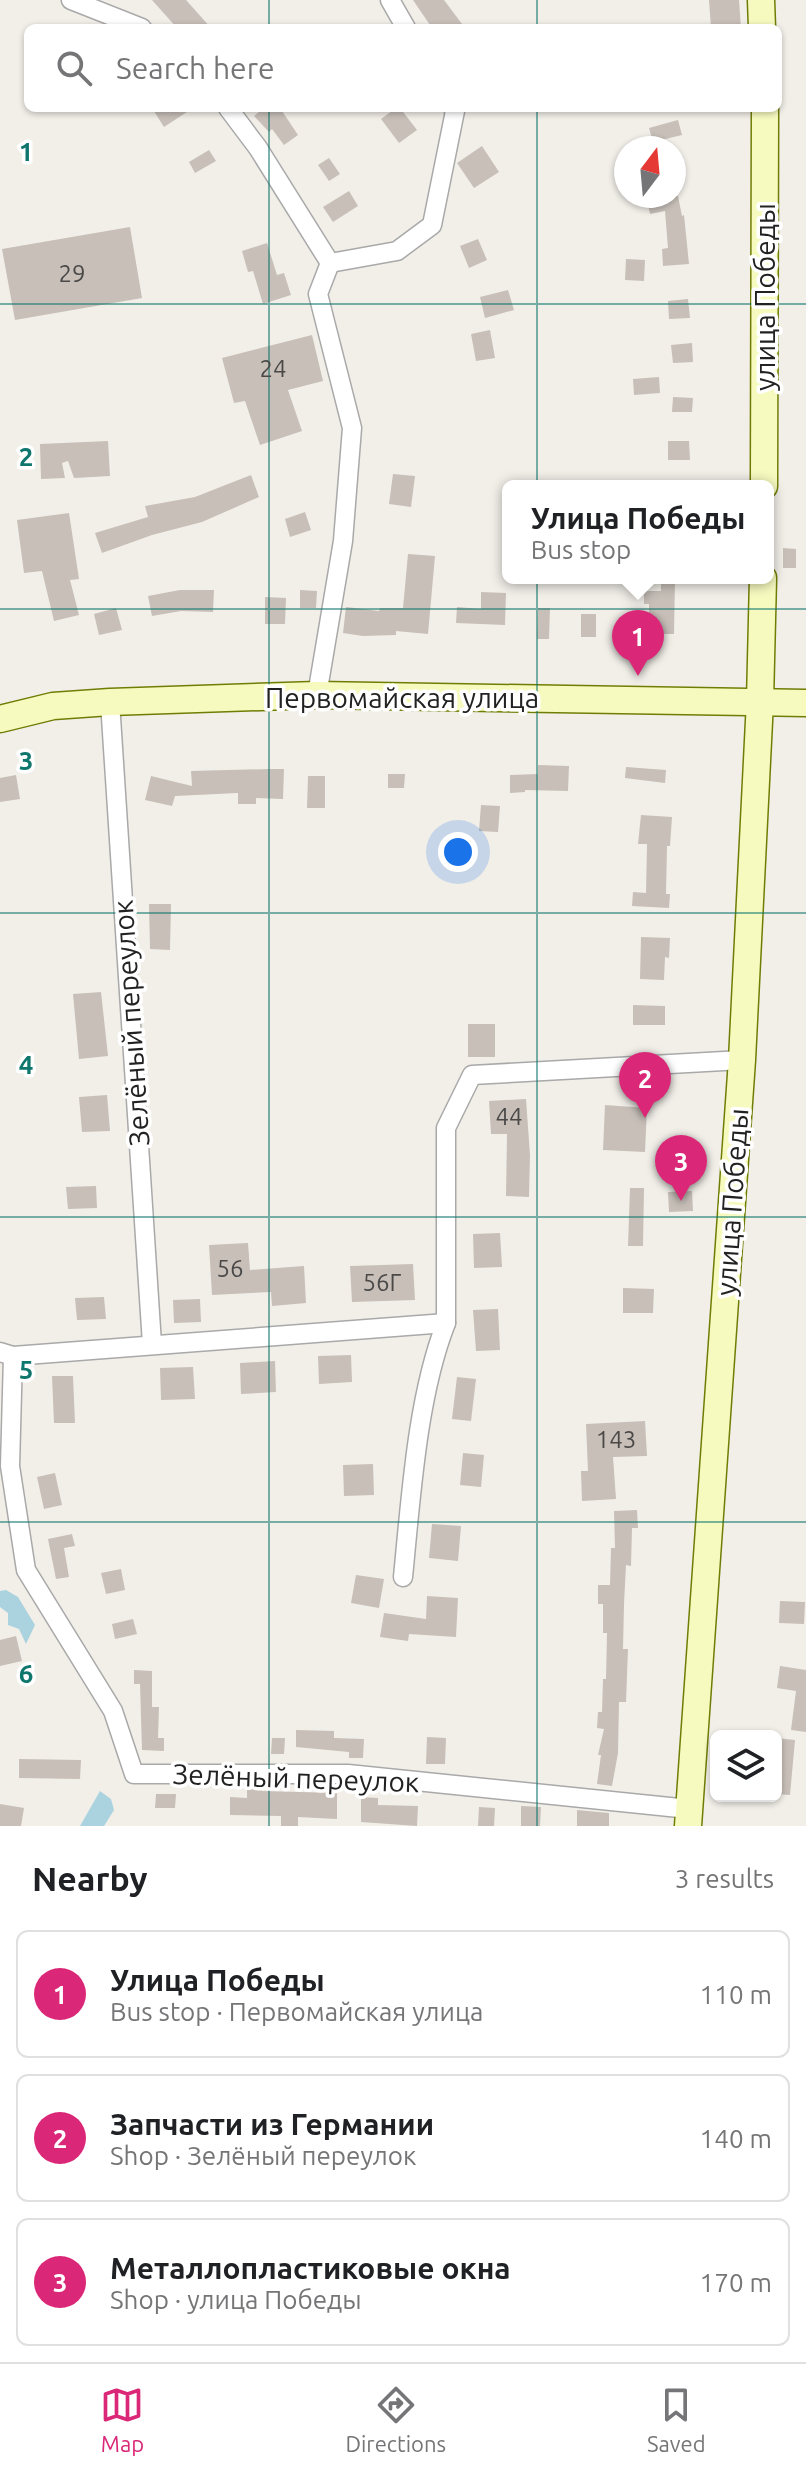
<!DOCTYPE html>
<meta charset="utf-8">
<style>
body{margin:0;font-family:Ubuntu,sans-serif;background:#f2f2f2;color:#202124}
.controls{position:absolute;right:24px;bottom:24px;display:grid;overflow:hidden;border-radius:12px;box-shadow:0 2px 6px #0004}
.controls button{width:72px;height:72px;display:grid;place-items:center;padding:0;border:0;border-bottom:2px solid #e0e0e0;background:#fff;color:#202124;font:40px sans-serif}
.compass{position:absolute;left:614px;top:136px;width:72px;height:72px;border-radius:50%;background:#fff;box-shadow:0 2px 6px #0004;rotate:16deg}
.you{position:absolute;left:458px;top:852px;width:28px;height:28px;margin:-20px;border:6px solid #fff;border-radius:50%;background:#1a73e8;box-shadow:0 0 0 12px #1a73e833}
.badge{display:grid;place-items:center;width:52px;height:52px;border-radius:50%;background:#db2777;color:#fff;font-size:26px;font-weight:700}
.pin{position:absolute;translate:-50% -66px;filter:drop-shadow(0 2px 4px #0008)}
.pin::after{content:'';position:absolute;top:42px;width:28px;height:24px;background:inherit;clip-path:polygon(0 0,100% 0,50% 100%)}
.popup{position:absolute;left:502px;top:480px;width:272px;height:104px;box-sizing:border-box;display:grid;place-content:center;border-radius:12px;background:#fff;filter:drop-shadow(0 2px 6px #0005);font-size:26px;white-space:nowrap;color:#757577}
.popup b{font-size:30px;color:#202124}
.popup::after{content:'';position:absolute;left:50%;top:100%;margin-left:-16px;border:16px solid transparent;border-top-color:#fff}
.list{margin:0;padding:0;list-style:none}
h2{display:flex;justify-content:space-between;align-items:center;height:104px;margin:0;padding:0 32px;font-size:34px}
h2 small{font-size:26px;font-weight:400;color:#757577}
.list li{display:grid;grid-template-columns:52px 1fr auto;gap:24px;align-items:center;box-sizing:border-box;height:128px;margin:0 16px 16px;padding:0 16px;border:2px solid #e0e0e0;border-radius:12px}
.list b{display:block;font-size:30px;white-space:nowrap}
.list p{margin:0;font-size:26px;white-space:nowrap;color:#757577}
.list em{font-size:26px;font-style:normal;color:#757577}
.icon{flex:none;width:44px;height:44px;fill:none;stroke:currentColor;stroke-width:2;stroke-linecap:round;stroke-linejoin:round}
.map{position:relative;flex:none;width:806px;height:1826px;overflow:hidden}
.search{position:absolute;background:#fff;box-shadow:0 2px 6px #0004;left:24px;right:24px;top:24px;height:88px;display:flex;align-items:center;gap:20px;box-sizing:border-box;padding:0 28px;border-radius:12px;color:#757577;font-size:30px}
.sheet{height:536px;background:#fff}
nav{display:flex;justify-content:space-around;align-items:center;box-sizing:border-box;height:112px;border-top:2px solid #e0e0e0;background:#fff;font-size:22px;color:#757577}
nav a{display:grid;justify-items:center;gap:4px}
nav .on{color:#db2777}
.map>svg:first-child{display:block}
.water{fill:#aad3df}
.building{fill:#c7bfb8}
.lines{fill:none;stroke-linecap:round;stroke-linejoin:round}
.street-casing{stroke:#a9a9a9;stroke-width:21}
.secondary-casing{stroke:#707d05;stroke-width:29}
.street{stroke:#fff;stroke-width:18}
.secondary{stroke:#f7fabf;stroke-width:26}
.grid{fill:none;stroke:#0f766e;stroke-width:2;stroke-opacity:0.55}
.labels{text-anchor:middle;stroke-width:7;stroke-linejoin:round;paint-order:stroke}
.number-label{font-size:24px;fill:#4b4948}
.street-label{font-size:28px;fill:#222;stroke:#fff}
.grid-label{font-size:26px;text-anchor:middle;font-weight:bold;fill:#0f766e;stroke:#fff;stroke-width:7;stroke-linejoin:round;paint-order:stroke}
</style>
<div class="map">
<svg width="806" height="1826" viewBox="0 0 806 1826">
<rect width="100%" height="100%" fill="#f2efe9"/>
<g class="water">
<polygon points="6,1590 18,1597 35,1625 26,1644 19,1629 8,1625 8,1613 0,1607 0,1591"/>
<polygon points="100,1791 111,1799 114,1810 104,1826 80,1826"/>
</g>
<g class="building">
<polygon points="152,0 186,0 211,28 177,28"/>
<polygon points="413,0 444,0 465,28 432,28"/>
<polygon points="709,0 739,0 741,28 711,28"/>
<polygon points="152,108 193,108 164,127"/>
<polygon points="264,108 280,108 298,135 284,145 272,129 269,132 254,116"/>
<polygon points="396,108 400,108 417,130 399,143 381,119"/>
<polygon points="678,120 682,135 653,142 649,128"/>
<polygon points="482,146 499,172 474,188 457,163"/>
<polygon points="209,150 216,161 195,173 189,162"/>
<polygon points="329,158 340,174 329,181 318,165"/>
<polygon points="349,191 358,206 333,222 323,207"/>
<polygon points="646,196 678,196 682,216 684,215 689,264 663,266 662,249 668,248 665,211 650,214"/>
<polygon points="130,227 142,298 15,320 2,249"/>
<polygon points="478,239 487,260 469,268 460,246"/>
<polygon points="267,243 277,275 284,273 291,295 263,304 253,271 248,272 242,251"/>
<polygon points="626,259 645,260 644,281 625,280"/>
<polygon points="508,290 514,310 485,318 480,297"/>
<polygon points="688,299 690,318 669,319 668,301"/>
<polygon points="490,330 495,358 476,361 471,334"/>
<polygon points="312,335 323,381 288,390 302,431 260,445 245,401 234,403 222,358"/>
<polygon points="692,343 693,362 673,363 671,345"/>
<polygon points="659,377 660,393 634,395 633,379"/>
<polygon points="673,397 693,398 692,412 672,412"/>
<polygon points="108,441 110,476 74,478 68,461 62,463 65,478 41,479 40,444"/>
<polygon points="668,441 689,441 690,460 668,460"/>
<polygon points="393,474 415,476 411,507 389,504"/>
<polygon points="251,475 259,497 202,522 152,535 102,553 95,533 148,517 145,506 195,497"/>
<polygon points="305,512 311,530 290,537 285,519"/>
<polygon points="69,513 79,579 70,580 79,615 54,621 42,571 24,573 17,520"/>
<polygon points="783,548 796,549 796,568 783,568"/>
<polygon points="408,554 435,556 428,634 396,631 396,635 363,636 343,633 346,607 379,611 380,608 403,608"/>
<polygon points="661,578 675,578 674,634 649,634 649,604 644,604 644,591 661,591"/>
<polygon points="180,590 214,590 213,612 181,611 152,616 148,596"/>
<polygon points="300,590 317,591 316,608 300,608"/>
<polygon points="481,592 506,593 505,625 456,623 457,607 481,609"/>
<polygon points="265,597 286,598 285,624 265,624"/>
<polygon points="116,608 122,630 99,635 94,614"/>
<polygon points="538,608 550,608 549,639 537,639"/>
<rect x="581" y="614" width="15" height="23"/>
<polygon points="538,765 569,766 568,791 525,790 525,792 510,793 510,775 538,774"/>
<polygon points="626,767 666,770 665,783 625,778"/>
<polygon points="269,769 284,769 283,799 256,798 256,804 238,804 238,793 175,796 172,806 145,800 151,776 192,786 191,771"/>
<polygon points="388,774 405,774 404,788 388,788"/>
<polygon points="16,775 20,799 0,802 0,778"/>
<polygon points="308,776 325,776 325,808 307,808"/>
<polygon points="481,805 500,806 498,832 479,831"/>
<polygon points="641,815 672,817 670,846 667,846 666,894 670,894 669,908 632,906 633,892 646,893 647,844 638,844"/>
<polygon points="149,904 171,904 170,950 150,949"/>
<polygon points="641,937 670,938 669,958 665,957 664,980 640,979"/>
<polygon points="101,992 108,1056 79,1059 73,994"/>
<polygon points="633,1005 665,1006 665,1025 633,1025"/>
<rect x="468" y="1024" width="27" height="33"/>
<polygon points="107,1095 110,1131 82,1132 79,1097"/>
<polygon points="526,1099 530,1155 529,1197 506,1196 507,1134 491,1134 489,1101"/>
<polygon points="605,1105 647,1108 645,1152 603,1150"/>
<polygon points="96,1186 97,1208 68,1209 66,1187"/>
<polygon points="630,1188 644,1188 643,1246 628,1246"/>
<polygon points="692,1191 693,1211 669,1212 668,1192"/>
<polygon points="500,1233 502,1267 474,1268 473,1234"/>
<polygon points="248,1243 250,1270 304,1266 306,1303 272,1306 271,1292 212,1295 209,1245"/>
<polygon points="413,1264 415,1300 352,1302 350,1266"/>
<polygon points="623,1288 654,1289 653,1313 623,1313"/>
<polygon points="104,1297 106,1319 77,1320 75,1298"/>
<polygon points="200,1299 201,1322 174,1323 173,1300"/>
<polygon points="498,1309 500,1350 476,1351 473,1310"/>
<polygon points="351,1355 352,1382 319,1384 318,1356"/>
<polygon points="275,1361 276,1392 241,1394 240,1363"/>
<polygon points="193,1367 195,1399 161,1400 160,1368"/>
<polygon points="52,1376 73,1376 75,1423 54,1423"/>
<polygon points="457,1377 476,1379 471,1421 452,1419"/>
<polygon points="645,1421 647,1456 613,1457 616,1499 582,1501 581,1471 588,1471 586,1424"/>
<polygon points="463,1453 484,1455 481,1487 460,1485"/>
<polygon points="373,1464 374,1495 344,1496 343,1465"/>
<polygon points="55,1473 62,1505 44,1509 37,1477"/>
<polygon points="637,1510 638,1528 632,1528 631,1566 626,1565 624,1604 623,1649 628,1649 626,1702 619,1702 618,1753 612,1786 597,1784 601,1755 598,1755 604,1729 597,1728 598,1712 602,1712 603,1679 606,1679 607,1633 603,1633 603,1604 598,1604 598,1585 610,1585 611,1548 615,1548 614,1511"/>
<polygon points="432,1524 461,1526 458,1561 429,1558"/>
<polygon points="72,1534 75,1546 64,1548 69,1577 56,1579 48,1539"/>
<polygon points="121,1569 125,1590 106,1594 101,1573"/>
<polygon points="356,1575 384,1579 379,1608 351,1603"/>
<polygon points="427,1596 458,1598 456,1637 409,1634 408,1641 380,1637 384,1613 426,1619"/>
<polygon points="780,1601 805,1602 804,1624 779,1623"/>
<polygon points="133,1619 137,1634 115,1639 112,1624"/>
<polygon points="16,1636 22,1661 0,1666 0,1640"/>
<polygon points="780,1666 806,1670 806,1732 791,1730 796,1691 777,1688"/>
<polygon points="134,1670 152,1671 152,1707 159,1707 158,1738 164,1738 164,1751 142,1750 140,1684 134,1684"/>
<polygon points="296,1730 334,1731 334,1738 364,1739 363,1758 349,1758 349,1752 296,1747"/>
<polygon points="427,1737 446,1738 445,1764 426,1764"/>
<polygon points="272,1738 285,1738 284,1754 271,1754"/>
<polygon points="776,1738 795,1740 790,1795 776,1794"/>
<polygon points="19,1759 81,1760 80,1779 19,1778"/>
<polygon points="247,1786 262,1786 262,1791 337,1793 337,1819 298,1817 298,1826 281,1826 281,1816 230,1815 230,1797 247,1798"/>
<polygon points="156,1794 176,1794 175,1808 155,1808"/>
<polygon points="361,1797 378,1798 378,1805 418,1806 417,1826 361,1822"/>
<polygon points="0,1804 24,1808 21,1826 0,1826"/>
<polygon points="521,1806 541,1807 540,1826 521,1826"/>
<polygon points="479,1807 495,1808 494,1826 478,1826"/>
<polygon points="577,1810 609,1813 609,1826 577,1826"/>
</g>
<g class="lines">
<defs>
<g id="street">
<polyline points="71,0 142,28"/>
<polyline points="390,0 406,28"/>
<polyline points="228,108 258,148 330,263 318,294 352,428 343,541 317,695"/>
<polyline points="330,263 397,251 432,225 455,111 453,108"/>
<polyline points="110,702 152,1344"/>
<polyline points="0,1352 13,1356 446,1323"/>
<polyline points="13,1356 10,1466 26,1570 113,1711 134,1774 348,1774 689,1809"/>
<path d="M403,1577C411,1497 417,1397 446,1323V1128L472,1075L742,1060"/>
</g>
<g id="secondary">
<polyline points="761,0 762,28"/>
<polyline points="764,486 765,108"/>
<polyline points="0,719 53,706 110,702 317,695 806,703"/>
<polyline points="688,1826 742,1060 760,701 763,578"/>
</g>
</defs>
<use href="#street" class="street-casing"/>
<use href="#secondary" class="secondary-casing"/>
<use href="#street" class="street"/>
<use href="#secondary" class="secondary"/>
</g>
<path class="grid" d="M269,0V28M537,0V28M269,108V1826M537,108V1826M0,304H806M0,609H806M0,913H806M0,1217H806M0,1522H806"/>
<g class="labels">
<g class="number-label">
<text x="72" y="282">29</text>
<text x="273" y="377">24</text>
<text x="509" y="1125">44</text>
<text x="230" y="1277">56</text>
<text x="382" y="1291">56Г</text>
<text x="616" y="1448">143</text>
</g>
<g class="street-label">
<text transform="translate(765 297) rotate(-90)" y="10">улица Победы</text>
<text x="402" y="708">Первомайская улица</text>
<text transform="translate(131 1023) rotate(-94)" y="10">Зелёный переулок</text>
<text transform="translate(732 1202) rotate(-86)" y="10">улица Победы</text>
<text transform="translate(296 1778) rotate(2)" y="10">Зелёный переулок</text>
</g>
</g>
<g class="grid-label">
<text x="26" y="161">1</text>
<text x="26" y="466">2</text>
<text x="26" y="770">3</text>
<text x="26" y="1074">4</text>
<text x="26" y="1379">5</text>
<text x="26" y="1683">6</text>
</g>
</svg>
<div class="controls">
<button><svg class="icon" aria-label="layers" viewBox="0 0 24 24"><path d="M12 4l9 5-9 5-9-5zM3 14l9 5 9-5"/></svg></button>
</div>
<svg class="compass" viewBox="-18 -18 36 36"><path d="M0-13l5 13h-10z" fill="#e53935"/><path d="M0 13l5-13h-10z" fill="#757577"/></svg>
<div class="you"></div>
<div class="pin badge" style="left:638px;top:676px">1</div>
<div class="popup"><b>Улица Победы</b>Bus stop</div>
<div class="pin badge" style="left:645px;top:1118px">2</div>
<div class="pin badge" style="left:681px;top:1201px">3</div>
<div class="search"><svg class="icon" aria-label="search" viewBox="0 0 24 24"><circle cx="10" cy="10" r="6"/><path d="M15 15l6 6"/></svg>Search here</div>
</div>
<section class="sheet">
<h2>Nearby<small>3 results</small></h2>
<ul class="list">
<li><span class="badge">1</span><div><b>Улица Победы</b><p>Bus stop · Первомайская улица</p></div><em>110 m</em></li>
<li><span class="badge">2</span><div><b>Запчасти из Германии</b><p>Shop · Зелёный переулок</p></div><em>140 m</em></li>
<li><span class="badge">3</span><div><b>Металлопластиковые окна</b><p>Shop · улица Победы</p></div><em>170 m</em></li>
</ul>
</section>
<nav>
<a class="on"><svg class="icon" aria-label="map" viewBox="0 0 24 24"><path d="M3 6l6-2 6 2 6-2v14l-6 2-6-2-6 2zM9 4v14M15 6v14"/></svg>Map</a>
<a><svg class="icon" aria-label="directions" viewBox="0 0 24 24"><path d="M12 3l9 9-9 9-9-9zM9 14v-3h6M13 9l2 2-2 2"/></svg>Directions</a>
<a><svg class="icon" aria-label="saved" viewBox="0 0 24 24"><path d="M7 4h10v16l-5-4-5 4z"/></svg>Saved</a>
</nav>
